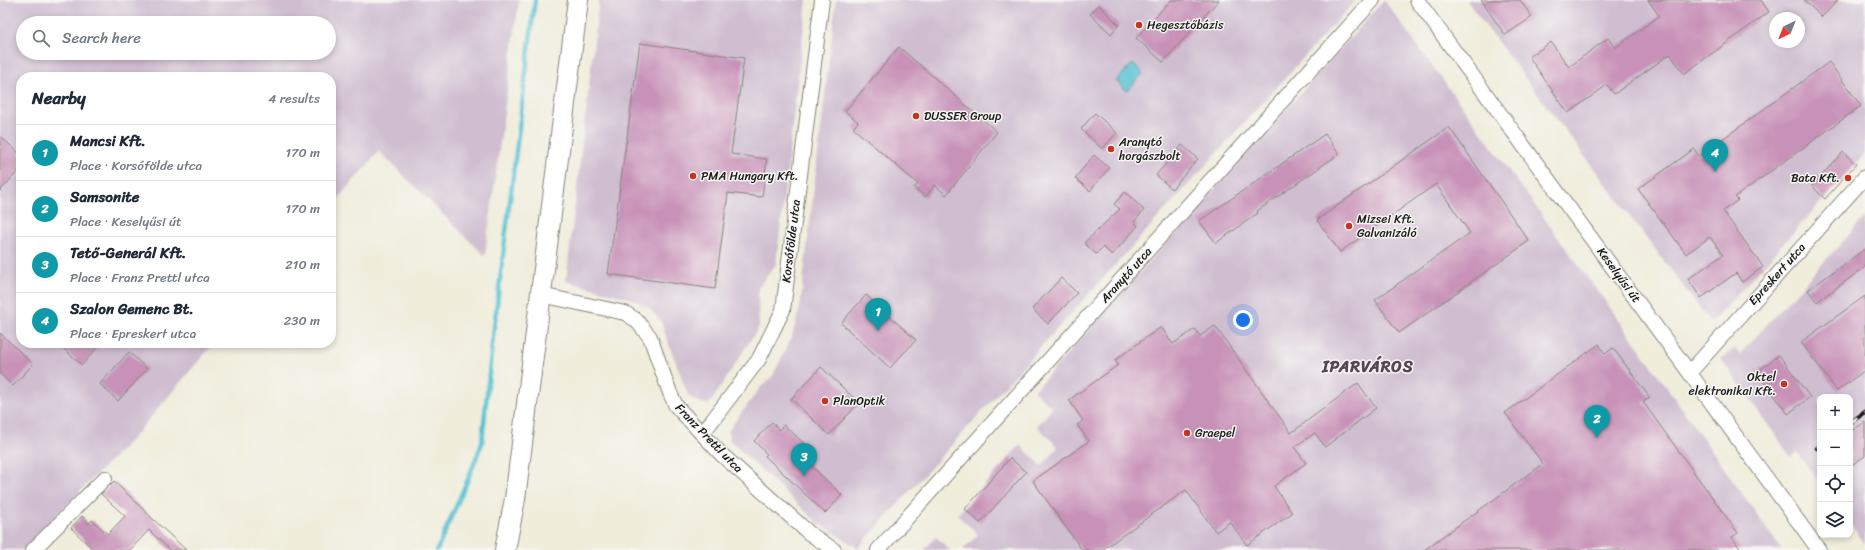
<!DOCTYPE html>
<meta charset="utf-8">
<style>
body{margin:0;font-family:Sriracha,sans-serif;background:#f6f6f7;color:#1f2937}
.controls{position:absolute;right:12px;bottom:12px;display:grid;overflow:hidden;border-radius:8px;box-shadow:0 2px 6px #0003}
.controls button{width:36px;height:36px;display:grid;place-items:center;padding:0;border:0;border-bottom:1px solid #e0e1e3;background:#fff;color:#1f2937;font:20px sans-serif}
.compass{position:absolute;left:1769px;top:12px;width:36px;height:36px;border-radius:50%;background:#fff;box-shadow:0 2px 6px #0003;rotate:223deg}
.you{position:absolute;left:1243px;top:320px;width:14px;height:14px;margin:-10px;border:3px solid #fff;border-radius:50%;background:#1a73e8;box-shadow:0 0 0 6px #1a73e833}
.badge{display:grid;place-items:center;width:26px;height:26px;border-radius:50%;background:#c8321e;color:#fff;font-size:13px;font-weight:700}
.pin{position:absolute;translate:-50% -33px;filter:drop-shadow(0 1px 2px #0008)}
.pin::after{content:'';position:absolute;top:21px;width:14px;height:12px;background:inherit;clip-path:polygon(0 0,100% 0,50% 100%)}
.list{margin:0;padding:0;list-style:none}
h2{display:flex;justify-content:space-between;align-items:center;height:52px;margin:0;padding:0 16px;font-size:17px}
h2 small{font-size:13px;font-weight:400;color:#747a83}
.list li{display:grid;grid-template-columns:26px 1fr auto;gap:12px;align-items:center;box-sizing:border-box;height:56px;padding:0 16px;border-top:1px solid #e0e1e3}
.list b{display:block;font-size:15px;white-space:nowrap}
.list p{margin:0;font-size:13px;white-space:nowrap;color:#747a83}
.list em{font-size:13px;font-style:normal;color:#747a83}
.icon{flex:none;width:22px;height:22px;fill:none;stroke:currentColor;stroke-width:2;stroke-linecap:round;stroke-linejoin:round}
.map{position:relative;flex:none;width:1865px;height:550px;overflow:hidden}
.search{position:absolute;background:#fff;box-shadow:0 2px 6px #0003;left:16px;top:16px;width:320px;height:44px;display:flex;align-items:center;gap:10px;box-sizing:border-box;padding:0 14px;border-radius:22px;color:#747a83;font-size:15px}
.panel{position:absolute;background:#fff;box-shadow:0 2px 6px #0003;left:16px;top:72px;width:320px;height:276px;border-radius:16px}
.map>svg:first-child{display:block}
.industrial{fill:#cfbdd0;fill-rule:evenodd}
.water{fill:#57c1d3;stroke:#3a6e78}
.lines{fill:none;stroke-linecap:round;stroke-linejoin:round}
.stream{stroke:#57c1d3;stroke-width:4.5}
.building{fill:#c892b8}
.street-casing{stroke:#86847c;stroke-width:16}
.secondary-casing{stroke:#86847c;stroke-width:22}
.street{stroke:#fff;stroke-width:14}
.secondary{stroke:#fff;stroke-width:20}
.rail-casing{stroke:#1c1c1c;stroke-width:4.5}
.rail{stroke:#f6f6f2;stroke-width:3;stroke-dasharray:9;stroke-linecap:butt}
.poi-dot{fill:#c8321e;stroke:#f6f6f2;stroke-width:1.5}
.labels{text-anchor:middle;stroke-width:3;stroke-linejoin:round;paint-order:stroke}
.poi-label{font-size:12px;fill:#1c1c1c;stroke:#f6f6f2;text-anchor:start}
.street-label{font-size:12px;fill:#1c1c1c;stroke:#f6f6f2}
.district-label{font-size:16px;font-weight:bold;letter-spacing:1px;fill:#584553;stroke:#f6f6f2}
</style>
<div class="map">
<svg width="1865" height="550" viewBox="0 0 1865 550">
<rect width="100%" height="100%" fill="#f6f6f2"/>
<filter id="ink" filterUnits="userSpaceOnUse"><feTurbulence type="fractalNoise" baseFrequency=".025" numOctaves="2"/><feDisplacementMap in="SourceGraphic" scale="8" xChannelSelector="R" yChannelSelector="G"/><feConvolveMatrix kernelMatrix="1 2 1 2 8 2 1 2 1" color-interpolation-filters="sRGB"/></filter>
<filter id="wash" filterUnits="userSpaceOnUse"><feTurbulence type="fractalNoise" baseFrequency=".012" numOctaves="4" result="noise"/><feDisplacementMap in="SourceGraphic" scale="16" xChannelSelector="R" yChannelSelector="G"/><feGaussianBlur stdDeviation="0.9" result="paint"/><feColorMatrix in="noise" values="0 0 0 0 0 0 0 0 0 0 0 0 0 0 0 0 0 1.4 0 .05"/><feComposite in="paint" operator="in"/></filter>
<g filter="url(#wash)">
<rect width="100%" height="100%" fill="#f0eddb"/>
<g class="industrial">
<path d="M0,0H519L485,256L379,151L331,207V77H21V343H214L132,439L22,550H0ZM23,23H329V53H23Z"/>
<polygon points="599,0 807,0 776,264 758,288 759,327 709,405 694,400 688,395 660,320 648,307 632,299 566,281"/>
<polygon points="836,0 1356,0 858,548 818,523 730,441 728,431 760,388 772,377 792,337 800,307"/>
<polygon points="1384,0 1632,338 1782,550 963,550 978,534 957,515 1020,445 1042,466 1058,447 1037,426 1052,408 1034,391"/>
<path d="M1466,0H1865V154L1711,323ZM1775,18H1799V42H1775Z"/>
<polygon points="1865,217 1865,544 1850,524 1850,397 1820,397 1820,483 1797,452 1791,457 1721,359 1735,348 1740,354"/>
<polygon points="936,537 950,550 924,550"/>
</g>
<polygon class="water" points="1133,63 1143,73 1127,91 1116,81"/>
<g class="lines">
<polyline class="stream" points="437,550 468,479 482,443 492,344 535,0"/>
</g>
<g id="blocks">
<g class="building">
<polygon points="1171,0 1219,0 1163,62 1136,38"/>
<polygon points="1481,0 1520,0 1532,17 1505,35"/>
<polygon points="1648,0 1761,0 1769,12 1684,74 1670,54 1614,94 1607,85 1568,113 1529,57 1551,42 1569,67 1608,38 1615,48 1659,16"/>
<polygon points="1804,0 1838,0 1822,17"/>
<polygon points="1099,5 1119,25 1111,34 1090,14"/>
<polygon points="640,43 744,58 731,154 767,159 762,197 728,193 715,289 608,274"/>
<polygon points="899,47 997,132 946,195 935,185 925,197 914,188 918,184 853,128 858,122 845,111"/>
<polygon points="1829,62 1861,106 1735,197 1738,200 1723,211 1763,267 1742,282 1736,273 1701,298 1688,279 1723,255 1710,237 1686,254 1638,189 1694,149 1699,156"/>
<polygon points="1095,113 1117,133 1102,149 1081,129"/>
<polygon points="1449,127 1529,241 1399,333 1375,300 1470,233 1436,184 1340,252 1317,220"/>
<polygon points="1325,134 1339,154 1257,211 1258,213 1216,243 1199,221"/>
<polygon points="0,136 21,155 21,168 0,191"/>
<polygon points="1182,145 1198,159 1172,189 1156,175"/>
<polygon points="1843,152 1856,164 1825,199 1812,186"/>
<polygon points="1094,155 1109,168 1090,191 1075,178"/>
<polygon points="1125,192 1144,210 1134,222 1138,226 1112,255 1103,247 1096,254 1084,243 1120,209 1114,204"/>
<polygon points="1865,249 1865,267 1817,302 1808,290"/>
<polygon points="1061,278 1077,293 1048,324 1032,309"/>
<polygon points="866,295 916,340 890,368 841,323"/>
<polygon points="1865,296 1865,370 1837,391 1801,342"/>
<polygon points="1215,326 1291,433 1358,383 1376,408 1325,447 1315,433 1294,447 1306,463 1274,486 1292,513 1247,545 1230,522 1216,532 1186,490 1102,550 1082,550 1033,481 1089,441 1077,425 1083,421 1069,400 1118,365 1115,360 1161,327 1173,344 1195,329 1200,336"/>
<polygon points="0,333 33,364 13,386 0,374"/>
<polygon points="57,343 101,343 82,365"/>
<polygon points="1599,344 1605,354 1613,348 1650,398 1643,402 1738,533 1732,537 1741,550 1424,550 1543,464 1505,413"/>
<polygon points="129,352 147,369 118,401 100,384"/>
<polygon points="1779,355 1810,397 1788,414 1757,372"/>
<polygon points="821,367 859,403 829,435 791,399"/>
<polygon points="772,422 779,430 784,425 810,449 802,457 842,495 825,513 765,456 767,454 754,441"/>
<polygon points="1865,422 1865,456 1850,466 1850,432"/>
<polygon points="1010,458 1026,472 980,523 965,509"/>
<polygon points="114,481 154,520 186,550 170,550 149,530 130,550 94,550 71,528 82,516 89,524 92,520 108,534 125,516 101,494"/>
</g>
</g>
</g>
<g filter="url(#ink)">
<use href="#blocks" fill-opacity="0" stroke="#86847c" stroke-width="1"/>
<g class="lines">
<defs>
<g id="street">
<polyline points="1417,0 1819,550"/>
<polyline points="541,295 625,313 636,320 650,337 670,393 676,406 721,454 809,533 834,550"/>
<polyline points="1690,372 1865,177"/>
<polyline points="702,434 759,359 783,310 822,0"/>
<polyline points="33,550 105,478"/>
<polyline points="878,550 1373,0"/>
</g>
<polyline id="secondary" points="505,550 515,499 578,0"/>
</defs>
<use href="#street" class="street-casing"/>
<use href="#secondary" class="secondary-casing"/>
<use href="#street" class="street"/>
<use href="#secondary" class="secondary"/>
<defs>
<g id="rail">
<polyline points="1850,423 1865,412"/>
<polyline points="1817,448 1820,446"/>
</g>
</defs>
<use href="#rail" class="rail-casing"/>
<use href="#rail" class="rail"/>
</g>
</g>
<g class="poi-dot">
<circle cx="1139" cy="25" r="4"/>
<circle cx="916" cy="116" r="4"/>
<circle cx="1111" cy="149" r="4"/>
<circle cx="693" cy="176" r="4"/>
<circle cx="1848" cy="178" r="4"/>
<circle cx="1349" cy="226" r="4"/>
<circle cx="1784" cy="384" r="4"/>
<circle cx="825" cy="401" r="4"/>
<circle cx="1187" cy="433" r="4"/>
</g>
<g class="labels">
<g class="poi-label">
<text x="1147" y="29">Hegesztőbázis</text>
<text x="924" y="120">DUSSER Group</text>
<text x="1119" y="146">Aranytó<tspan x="1119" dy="14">horgászbolt</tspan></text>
<text x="701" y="180">PMA Hungary Kft.</text>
<text x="1840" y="182" text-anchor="end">Bata Kft.</text>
<text x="1357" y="223">Mizsei Kft.<tspan x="1357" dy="14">Galvanizáló</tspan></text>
<text x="1776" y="381" text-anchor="end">Oktel<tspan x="1776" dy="14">elektronikai Kft.</tspan></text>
<text x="833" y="405">PlanOptik</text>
<text x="1195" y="437">Graepel</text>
</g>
<g class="street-label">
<text transform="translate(791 241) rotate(-83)" y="4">Korsófölde utca</text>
<text transform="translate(1777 274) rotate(-48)" y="4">Epreskert utca</text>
<text transform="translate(1126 275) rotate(-48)" y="4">Aranytó utca</text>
<text transform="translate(1619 275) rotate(54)" y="4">Keselyűsi út</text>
<text transform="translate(709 438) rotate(46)" y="4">Franz Prettl utca</text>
</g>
<g class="district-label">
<text x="1368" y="372">IPARVÁROS</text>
</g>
</g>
</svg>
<div class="controls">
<button>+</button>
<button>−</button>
<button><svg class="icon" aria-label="locate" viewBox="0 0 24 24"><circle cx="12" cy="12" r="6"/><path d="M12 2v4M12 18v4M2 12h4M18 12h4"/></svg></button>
<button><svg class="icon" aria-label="layers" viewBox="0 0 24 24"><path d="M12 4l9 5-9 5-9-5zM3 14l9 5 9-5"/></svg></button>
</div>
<svg class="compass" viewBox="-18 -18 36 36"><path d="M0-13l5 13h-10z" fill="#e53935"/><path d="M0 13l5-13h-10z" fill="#747a83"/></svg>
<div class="you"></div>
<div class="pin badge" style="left:878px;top:331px;background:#0f9aa8">1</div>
<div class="pin badge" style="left:1597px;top:438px;background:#0f9aa8">2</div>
<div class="pin badge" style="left:804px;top:476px;background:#0f9aa8">3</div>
<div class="pin badge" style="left:1715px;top:172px;background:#0f9aa8">4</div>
<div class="search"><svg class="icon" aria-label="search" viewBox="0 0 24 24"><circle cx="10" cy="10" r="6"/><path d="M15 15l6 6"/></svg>Search here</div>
<section class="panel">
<h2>Nearby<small>4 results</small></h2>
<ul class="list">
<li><span class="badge" style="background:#0f9aa8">1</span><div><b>Mancsi Kft.</b><p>Place · Korsófölde utca</p></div><em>170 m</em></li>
<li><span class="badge" style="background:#0f9aa8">2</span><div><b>Samsonite</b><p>Place · Keselyűsi út</p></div><em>170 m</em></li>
<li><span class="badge" style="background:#0f9aa8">3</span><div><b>Tető-Generál Kft.</b><p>Place · Franz Prettl utca</p></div><em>210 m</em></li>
<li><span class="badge" style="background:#0f9aa8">4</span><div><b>Szalon Gemenc Bt.</b><p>Place · Epreskert utca</p></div><em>230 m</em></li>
</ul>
</section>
</div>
